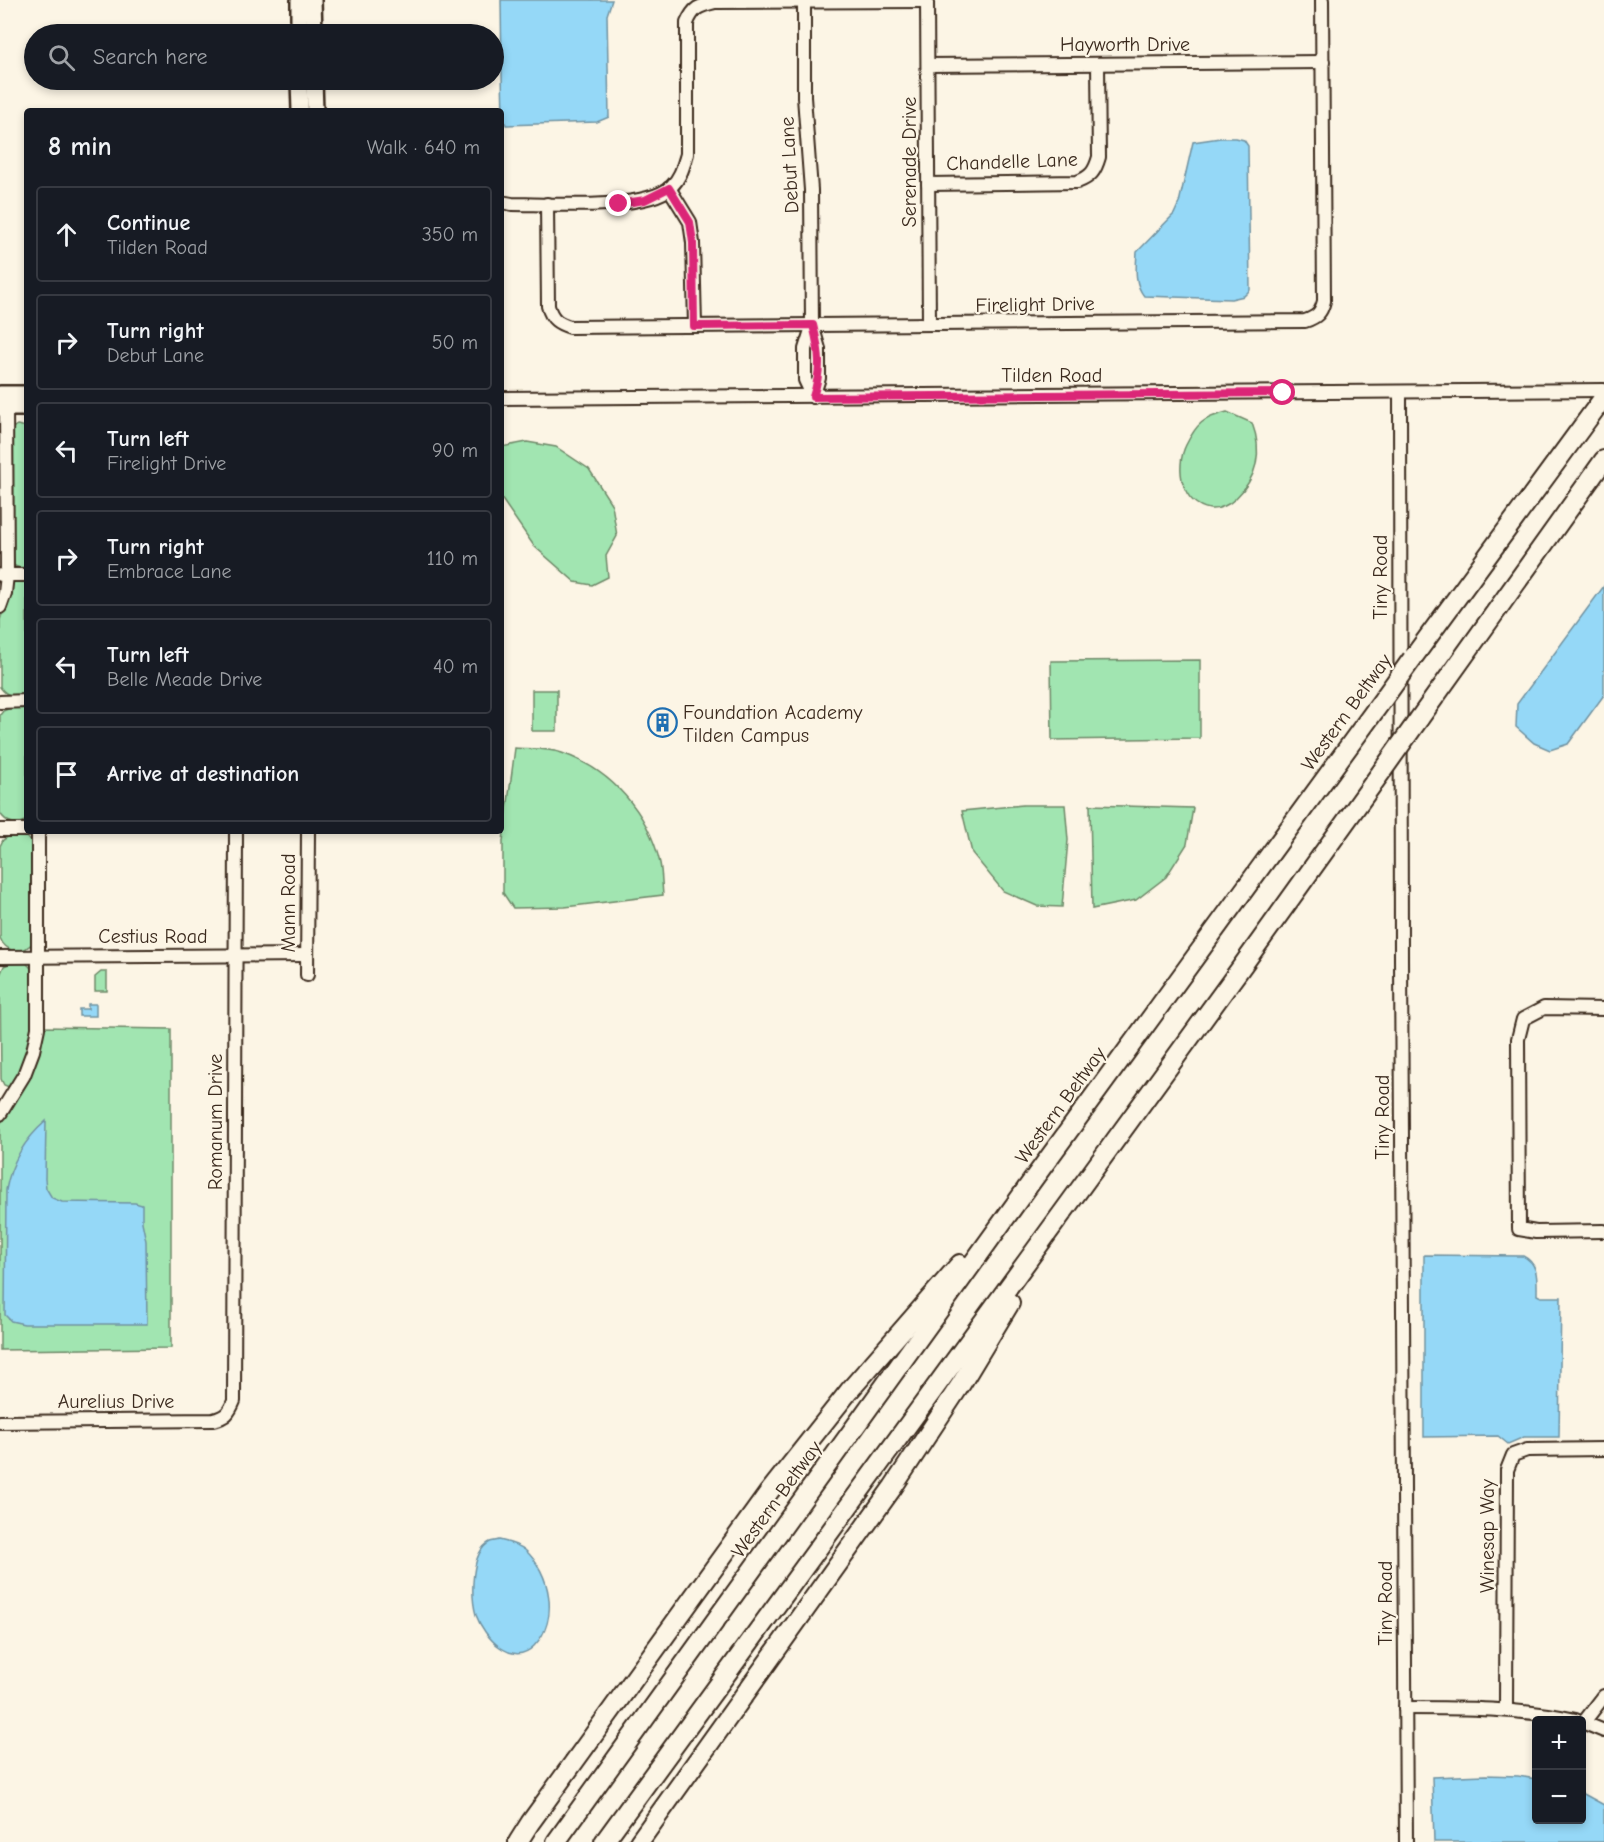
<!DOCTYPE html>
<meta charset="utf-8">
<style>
body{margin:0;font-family:"Comic Neue",sans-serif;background:#242831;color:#f1f3f6}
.controls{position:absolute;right:18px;bottom:18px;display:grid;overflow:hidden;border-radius:6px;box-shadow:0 3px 9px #0003}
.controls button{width:54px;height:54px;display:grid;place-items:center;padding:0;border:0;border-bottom:2px solid #363941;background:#171b24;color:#f1f3f6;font:30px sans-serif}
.stop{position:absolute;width:18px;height:18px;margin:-14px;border:4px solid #db2777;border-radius:50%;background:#fff}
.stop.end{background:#db2777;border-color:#fff;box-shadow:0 2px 6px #0008}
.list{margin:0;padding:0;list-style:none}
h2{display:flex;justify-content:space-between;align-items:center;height:78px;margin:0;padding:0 24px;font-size:26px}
h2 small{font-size:20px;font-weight:400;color:#9ea1a6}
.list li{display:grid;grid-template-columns:39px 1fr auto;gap:18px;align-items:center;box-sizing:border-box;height:96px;margin:0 12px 12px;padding:0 12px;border:2px solid #363941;border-radius:6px}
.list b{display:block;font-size:22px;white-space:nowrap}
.list p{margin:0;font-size:20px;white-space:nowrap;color:#9ea1a6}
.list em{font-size:20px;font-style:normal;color:#9ea1a6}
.icon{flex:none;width:33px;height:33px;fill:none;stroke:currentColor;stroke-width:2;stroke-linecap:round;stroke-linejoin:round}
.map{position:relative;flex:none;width:1604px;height:1842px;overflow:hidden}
.search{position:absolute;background:#171b24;box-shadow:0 3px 9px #0003;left:24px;top:24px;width:480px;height:66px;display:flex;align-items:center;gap:15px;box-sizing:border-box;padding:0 21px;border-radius:33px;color:#9ea1a6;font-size:22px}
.panel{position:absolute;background:#171b24;box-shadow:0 3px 9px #0003;left:24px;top:108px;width:480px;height:726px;border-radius:6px}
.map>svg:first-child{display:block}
.green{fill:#a1e5b1;stroke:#6e8868;stroke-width:1.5}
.water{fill:#95d8f7;stroke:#7192a0;stroke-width:1.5}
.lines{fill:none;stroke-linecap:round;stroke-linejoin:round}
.minor-casing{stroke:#3b2a1e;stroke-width:16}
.major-casing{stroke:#3b2a1e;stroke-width:20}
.highway-casing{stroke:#3b2a1e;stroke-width:22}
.minor{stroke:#fcf5e5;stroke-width:12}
.major{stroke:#fcf5e5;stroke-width:15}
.highway{stroke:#fcf5e5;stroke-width:18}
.highway-bridge-casing{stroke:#3b2a1e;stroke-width:22;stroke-linecap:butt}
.highway-bridge{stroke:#fcf5e5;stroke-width:18}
.route{stroke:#db2777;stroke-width:8}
.labels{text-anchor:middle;stroke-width:4.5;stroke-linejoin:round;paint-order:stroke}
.street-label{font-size:20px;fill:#3b2a1e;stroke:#fcf5e5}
.poi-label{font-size:20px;fill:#3b2a1e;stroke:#fcf5e5;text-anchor:start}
</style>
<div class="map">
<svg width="1604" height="1842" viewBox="0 0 1604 1842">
<rect width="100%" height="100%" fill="#fcf5e5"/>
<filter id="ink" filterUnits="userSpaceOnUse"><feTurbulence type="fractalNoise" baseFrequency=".0167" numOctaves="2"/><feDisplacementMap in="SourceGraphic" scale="12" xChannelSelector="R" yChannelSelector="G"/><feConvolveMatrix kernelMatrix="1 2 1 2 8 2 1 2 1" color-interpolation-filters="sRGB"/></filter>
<g filter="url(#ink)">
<g class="green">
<path d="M1227,412L1252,423C1263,452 1258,477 1235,499C1230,504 1219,510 1210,509C1181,504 1175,467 1186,445C1197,423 1203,418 1227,412Z"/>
<path d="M17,425L27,427V566C21,569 16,568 12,563L11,432L14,427Z"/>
<polygon points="527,442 556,447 589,469 612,505 617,536 606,556 608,577 592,585 575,582 534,546 501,498 501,447"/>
<path d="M24,580L27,581V692C17,699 7,697 0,687V620L12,583L14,581Z"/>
<polygon points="1200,660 1200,738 1052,740 1051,661"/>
<rect x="532" y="690" width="25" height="41"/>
<path d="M13,707H22L27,710V820C16,826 6,823 0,813V715L3,711Z"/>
<path d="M515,748C530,749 548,748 562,753C611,770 648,812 660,863C662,873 662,885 663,895L565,907L513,908L503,893V841Z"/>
<polygon points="1023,805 1065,805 1068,840 1062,907 1037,906 1003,891 972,853 962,811"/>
<polygon points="1090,805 1193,808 1187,844 1166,877 1136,900 1092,909"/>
<path d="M11,835C21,835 27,835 33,844V942C23,955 6,953 0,938V846L3,840Z"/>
<polygon points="13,962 26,963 33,970 34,1021 28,1055 12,1086 9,1087 4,1085 1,1079 0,975 4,966"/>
<polygon points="101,972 107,972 107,991 95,991 95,977"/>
<polygon points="41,1027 171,1029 171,1348 0,1350 0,1124 19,1093"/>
</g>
<g class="water">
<polygon points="501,0 612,0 607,15 609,117 597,122 506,125 503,118 502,74"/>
<path d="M1220,138H1236L1244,140L1248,146L1250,290L1244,296L1231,299L1144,296C1134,284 1136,267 1137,252L1174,214L1179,203L1193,142Z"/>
<polygon points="1604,586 1604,695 1568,744 1550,750 1534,743 1516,727 1517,704"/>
<polygon points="88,1004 96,1004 96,1016 79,1016 79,1009 88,1009"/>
<path d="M46,1121L45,1179L46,1188L52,1198L62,1202L135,1203L142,1205V1222L146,1241L147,1324H24L11,1321L5,1315L6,1190C11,1162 24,1140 46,1121Z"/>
<path d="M1424,1255L1523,1256C1539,1264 1537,1279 1537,1295L1541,1297H1561L1559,1437H1524L1508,1444L1498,1436L1424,1437Z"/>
<path d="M499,1540C508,1542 518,1544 525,1550C550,1572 560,1620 534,1646C512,1668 484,1637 476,1615C471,1597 470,1552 490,1542C493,1541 496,1541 499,1540Z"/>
<polygon points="1485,1775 1518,1776 1536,1779 1536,1820 1582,1820 1582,1793 1604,1805 1604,1842 1434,1842 1432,1777"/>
</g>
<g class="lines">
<defs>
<g id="minor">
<polyline points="927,0 929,324"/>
<polyline points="804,2 804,97 811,190 812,325 819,349 819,378 813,397"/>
<polyline points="928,65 1323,62"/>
<path d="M928,184L1077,182C1091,177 1095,171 1099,157L1098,64"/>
<polyline points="669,188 690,222 693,243 695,326"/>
<path d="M501,202L512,204C548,204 645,211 671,187C681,177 683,167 687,154V23C694,7 699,6 715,2L927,1"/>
<path d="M547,204L548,306C552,320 558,323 570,327L1305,321C1317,317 1321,313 1324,301L1322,0"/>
<polyline points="812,327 805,349 805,380 813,397"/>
<polyline points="1400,392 1401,959 1406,1842"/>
<polyline points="501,398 1604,390"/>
<polyline points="1,575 27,575"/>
<polyline points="0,607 5,593 7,575 6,402"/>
<polyline points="0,702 27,701"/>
<polyline points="0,830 27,830"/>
<polyline points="0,957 307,955"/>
<polyline points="307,975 308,831"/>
<polyline points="1604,1009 1544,1008 1523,1019 1518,1039 1519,1229 1536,1232 1604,1231"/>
<polyline points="0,1114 24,1075 33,1051 38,1028 38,831"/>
<path d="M0,1422L213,1420C226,1417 229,1413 234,1401L236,831"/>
<path d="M1405,1708C1462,1708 1520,1708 1576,1720"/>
<polyline points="1506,1709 1507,1470 1513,1455 1527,1450 1604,1449"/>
<polyline points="1582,1722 1604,1731"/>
<polyline points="1584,1722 1604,1696"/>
</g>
<g id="major">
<polyline points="299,0 299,34"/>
<polyline points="313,0 314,34"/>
<polyline points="299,80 300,111"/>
<polyline points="314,80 315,111"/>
<polyline points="0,394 27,394"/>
<polyline points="0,408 27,408"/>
</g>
<g id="highway">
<polyline points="1412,659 1604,397"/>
<polyline points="1419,719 1604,460"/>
<polyline points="518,1842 530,1823 769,1492 849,1391 960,1264"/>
<polyline points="556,1842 1032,1181 1384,698"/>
<polyline points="604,1842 1240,969 1382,771"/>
<polyline points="639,1842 893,1487 961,1384 1010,1303"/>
</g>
</defs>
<use href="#minor" class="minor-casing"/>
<use href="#major" class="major-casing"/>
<use href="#highway" class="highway-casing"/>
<use href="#minor" class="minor"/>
<use href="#major" class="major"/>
<use href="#highway" class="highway"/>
<defs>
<g id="highway-bridge">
<polyline points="1384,698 1412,659"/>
<polyline points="1382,771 1419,719"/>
</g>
</defs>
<use href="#highway-bridge" class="highway-bridge-casing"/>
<use href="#highway-bridge" class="highway-bridge"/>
</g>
</g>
<g class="lines" filter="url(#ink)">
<path class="route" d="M619,204L645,200L669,188L690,222L693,243L694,326L813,325C820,353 822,369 813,397L1283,393"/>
</g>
<defs>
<symbol id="building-ring" viewBox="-11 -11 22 22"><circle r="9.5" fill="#fcf5e5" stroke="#1f6fb2" stroke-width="1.5"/><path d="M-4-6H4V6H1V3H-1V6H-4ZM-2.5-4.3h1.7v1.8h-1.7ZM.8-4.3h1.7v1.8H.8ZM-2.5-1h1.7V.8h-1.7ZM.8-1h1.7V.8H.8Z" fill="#1f6fb2"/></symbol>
</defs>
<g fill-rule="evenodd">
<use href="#building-ring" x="646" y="706" width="33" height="33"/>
</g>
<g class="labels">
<g class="street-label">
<text x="1125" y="51">Hayworth Drive</text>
<text transform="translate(1012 161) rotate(-2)" y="7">Chandelle Lane</text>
<text transform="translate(909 162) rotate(-90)" y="7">Serenade Drive</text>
<text transform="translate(789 165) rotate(-93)" y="7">Debut Lane</text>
<text transform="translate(1035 304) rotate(-1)" y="7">Firelight Drive</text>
<text x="1052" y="382">Tilden Road</text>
<text transform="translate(1380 577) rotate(-90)" y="7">Tiny Road</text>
<text transform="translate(1346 712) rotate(-54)" y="7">Western Beltway</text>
<text transform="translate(288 903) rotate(-90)" y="7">Mann Road</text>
<text x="153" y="943">Cestius Road</text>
<text transform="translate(1060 1105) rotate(-54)" y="7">Western Beltway</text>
<text transform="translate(1382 1117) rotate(-90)" y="7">Tiny Road</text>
<text transform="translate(215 1122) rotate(-90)" y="7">Romanum Drive</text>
<text x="116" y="1408">Aurelius Drive</text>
<text transform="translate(776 1499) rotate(-54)" y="7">Western Beltway</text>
<text transform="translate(1487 1536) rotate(-90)" y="7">Winesap Way</text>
<text transform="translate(1385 1603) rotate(-90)" y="7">Tiny Road</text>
</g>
<g class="poi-label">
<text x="683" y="719">Foundation Academy<tspan x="683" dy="23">Tilden Campus</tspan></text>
</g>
</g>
</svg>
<div class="controls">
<button>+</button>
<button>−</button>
</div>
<div class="stop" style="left:1283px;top:393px"></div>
<div class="stop end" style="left:619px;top:204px"></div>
<div class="search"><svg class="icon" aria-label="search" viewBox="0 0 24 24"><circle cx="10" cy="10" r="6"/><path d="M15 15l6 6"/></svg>Search here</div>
<section class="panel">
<h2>8 min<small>Walk · 640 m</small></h2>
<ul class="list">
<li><svg class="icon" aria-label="ahead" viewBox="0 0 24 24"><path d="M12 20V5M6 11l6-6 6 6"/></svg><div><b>Continue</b><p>Tilden Road</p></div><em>350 m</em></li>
<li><svg class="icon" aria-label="right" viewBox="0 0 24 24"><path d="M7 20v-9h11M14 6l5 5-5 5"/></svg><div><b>Turn right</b><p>Debut Lane</p></div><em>50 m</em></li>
<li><svg class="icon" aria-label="left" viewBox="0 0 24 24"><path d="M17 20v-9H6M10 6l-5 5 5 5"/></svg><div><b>Turn left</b><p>Firelight Drive</p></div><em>90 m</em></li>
<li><svg class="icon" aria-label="right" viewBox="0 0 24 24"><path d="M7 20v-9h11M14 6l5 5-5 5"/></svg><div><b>Turn right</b><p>Embrace Lane</p></div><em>110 m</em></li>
<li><svg class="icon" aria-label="left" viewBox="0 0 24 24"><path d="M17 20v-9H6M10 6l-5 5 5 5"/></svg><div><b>Turn left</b><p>Belle Meade Drive</p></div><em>40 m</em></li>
<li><svg class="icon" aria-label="arrive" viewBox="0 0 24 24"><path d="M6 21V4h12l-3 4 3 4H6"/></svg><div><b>Arrive at destination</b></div></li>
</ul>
</section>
</div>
